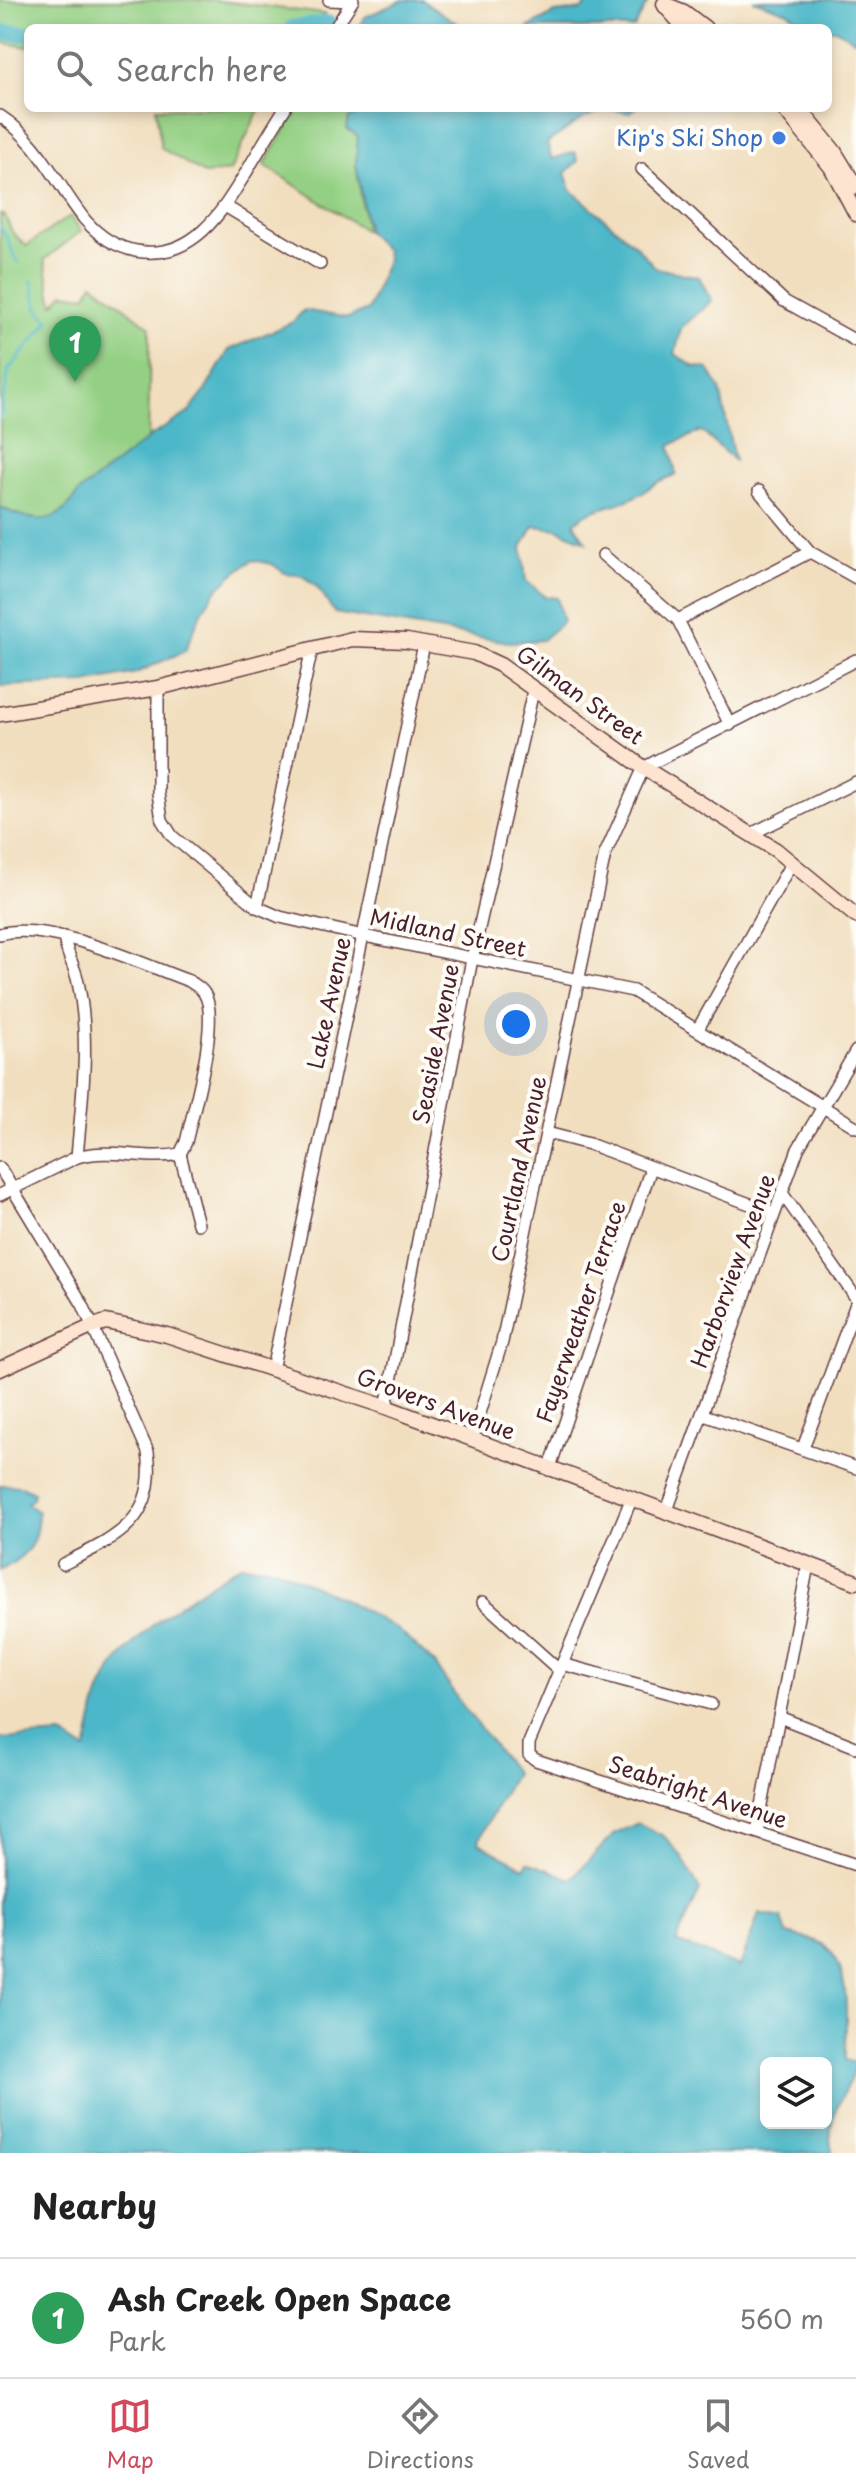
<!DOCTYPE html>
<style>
body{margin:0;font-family:"Playpen Sans",sans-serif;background:#f6f6f6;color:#222}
.controls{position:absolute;right:24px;bottom:24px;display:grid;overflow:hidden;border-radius:12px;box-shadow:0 4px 12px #0003}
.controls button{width:72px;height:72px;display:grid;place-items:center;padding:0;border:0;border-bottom:2px solid #e0e0e0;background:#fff;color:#222;font:40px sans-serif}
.you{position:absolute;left:516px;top:1024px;width:28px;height:28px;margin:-20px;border:6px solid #fff;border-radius:50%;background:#1a73e8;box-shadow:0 0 0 12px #1a73e833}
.badge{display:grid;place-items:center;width:52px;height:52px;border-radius:50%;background:#d1495b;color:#fff;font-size:26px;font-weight:700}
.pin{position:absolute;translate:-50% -66px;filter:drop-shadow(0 2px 4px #0008)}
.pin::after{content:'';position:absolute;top:42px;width:28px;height:24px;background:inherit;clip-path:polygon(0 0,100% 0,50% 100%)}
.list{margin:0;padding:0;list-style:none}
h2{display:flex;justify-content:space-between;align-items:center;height:104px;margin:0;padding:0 32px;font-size:34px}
h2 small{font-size:26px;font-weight:400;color:#767676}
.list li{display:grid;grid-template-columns:52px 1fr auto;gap:24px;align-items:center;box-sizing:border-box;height:120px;padding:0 32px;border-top:2px solid #e0e0e0}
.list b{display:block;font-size:30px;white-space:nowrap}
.list p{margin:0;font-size:26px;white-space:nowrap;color:#767676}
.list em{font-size:26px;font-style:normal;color:#767676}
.icon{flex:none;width:44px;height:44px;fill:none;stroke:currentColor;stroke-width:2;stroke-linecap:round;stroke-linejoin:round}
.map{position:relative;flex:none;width:856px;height:2153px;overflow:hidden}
.search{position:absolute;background:#fff;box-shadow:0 4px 12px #0003;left:24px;right:24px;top:24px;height:88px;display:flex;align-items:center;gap:20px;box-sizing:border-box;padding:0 28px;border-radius:12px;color:#767676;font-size:30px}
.sheet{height:224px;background:#fff}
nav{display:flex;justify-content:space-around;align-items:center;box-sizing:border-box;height:112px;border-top:2px solid #e0e0e0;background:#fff;font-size:22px;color:#767676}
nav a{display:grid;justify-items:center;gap:4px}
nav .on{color:#d1495b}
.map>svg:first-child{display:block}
.green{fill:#94d084;stroke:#6f7858;stroke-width:2}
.water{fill:#4bb7c8;stroke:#4a6b7a;stroke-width:2;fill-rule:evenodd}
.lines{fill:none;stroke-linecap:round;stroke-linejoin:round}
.stream{stroke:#4bb7c8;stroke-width:3}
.river{stroke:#4bb7c8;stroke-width:16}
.street-casing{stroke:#633c41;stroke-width:14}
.secondary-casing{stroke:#633c41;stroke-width:17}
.street{stroke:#fff;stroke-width:11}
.secondary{stroke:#fde4d0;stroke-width:14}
.shop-dot{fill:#3f7fe0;stroke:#fdfcf7;stroke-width:3}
.labels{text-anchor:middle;stroke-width:8;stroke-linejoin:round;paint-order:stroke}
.shop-label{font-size:22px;fill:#366cbe;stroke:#fdfcf7;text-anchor:end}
.street-label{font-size:22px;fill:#4a1f2b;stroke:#fdfcf7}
</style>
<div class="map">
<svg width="856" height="2153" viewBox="0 0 856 2153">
<rect width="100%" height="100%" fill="#fdfcf7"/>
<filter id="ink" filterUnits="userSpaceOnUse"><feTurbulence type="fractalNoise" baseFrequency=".0125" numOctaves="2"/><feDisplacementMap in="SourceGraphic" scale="16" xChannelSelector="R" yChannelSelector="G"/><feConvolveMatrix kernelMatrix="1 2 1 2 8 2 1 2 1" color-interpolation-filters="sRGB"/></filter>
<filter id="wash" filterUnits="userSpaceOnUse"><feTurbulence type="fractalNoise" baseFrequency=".006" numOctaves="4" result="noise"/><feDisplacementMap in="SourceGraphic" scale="32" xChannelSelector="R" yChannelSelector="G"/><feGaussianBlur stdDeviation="1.8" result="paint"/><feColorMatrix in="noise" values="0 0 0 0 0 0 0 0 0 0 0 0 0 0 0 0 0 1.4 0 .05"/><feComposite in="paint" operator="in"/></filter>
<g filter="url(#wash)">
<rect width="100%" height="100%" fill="#f1debe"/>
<g class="green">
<polygon points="0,0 213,0 325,14 316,28 28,28 28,47 0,42"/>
<polygon points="156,108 260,108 230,171 204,174 161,148"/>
<polygon points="299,108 370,108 349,118 347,129 358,135 356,164 366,231 264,165"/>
<path d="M0,214L5,216L12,232L26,246L70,216L81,231L44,260C49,275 48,290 54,304L64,293L86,296L93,283L150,327L148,449L46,526L0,518Z"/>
</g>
<g class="water">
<polygon points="403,0 422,0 464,28 359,28 365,17"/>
<polygon points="591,0 649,0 634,28 527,28 555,13 582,10"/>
<polygon points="753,0 856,0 856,41 835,29 809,28 788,12"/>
<path d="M371,108H636L629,113L610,109L585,117L547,143L552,159L575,152L578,161L565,173L571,190L635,245L656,268L699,277L712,301L681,328L675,354L693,366L708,369L720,389L734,460L701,431L670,445L676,475C655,481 655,485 638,495C617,508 593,505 574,523L586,542L558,529L534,526L522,547L526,581L546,597L557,598L563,622L542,640L509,642L335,613L317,587L303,576L285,573L272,564L253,560C210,588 204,605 185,651L136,673L85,683L0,686V507C31,522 57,529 78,493L151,436L188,413L203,394L229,350L293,322L304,310L348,318L368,310L387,260L386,251L367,231L356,164L358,136L347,129L349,118Z"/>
<path d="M0,1485L21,1486L34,1492L33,1498L27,1504L38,1512C37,1546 28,1554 0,1571Z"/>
<path d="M240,1565L273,1567L341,1598L397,1629L435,1664L457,1698L515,1773L480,1837L479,1843L525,1868L528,1862L571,1879L614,1834L638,1823L664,1836L681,1856L700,1890L676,1942L740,1967L759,1913L782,1918L787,1934C797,1937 809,1938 818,1942C855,1959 845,2027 845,2060L856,2063V2067C846,2091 822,2126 833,2153H0V1739L62,1735L86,1750C91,1732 93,1712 99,1695C120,1637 191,1597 240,1565ZM766,2063H826V2123H766Z"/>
</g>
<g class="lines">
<g class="stream">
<path d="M0,227C11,238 9,253 19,263"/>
<polyline points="0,418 9,369 49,321 37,307 32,281"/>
</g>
<g class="river">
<polyline points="292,28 328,23"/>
<polyline points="0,32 28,34"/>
</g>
</g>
</g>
<g filter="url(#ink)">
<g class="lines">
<defs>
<g id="street">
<polyline points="329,0 352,1"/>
<polyline points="335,28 353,0"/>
<path d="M0,116C39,141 57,185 85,220C99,236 115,247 136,251C193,261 222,212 247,171C259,150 272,129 285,108"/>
<polyline points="642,169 784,301 856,341"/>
<polyline points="225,206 320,264"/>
<polyline points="759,491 810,552 856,578"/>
<polyline points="603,555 678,620 730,725"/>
<polyline points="678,620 810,552"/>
<polyline points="158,688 158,793 162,820 172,836 257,907 280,917 364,936 633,991 856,1127"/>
<polyline points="751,834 856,782"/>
<polyline points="257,907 312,648"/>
<path d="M0,934C48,920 142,964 189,981C194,984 201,988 204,993C221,1018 193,1111 186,1142L180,1154C146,1161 112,1147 77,1157L0,1195"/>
<path d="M64,937C66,952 73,963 77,978C91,1036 82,1098 77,1157"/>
<polyline points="698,1029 792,862"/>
<polyline points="547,1133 589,1144 774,1213"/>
<polyline points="180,1154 198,1224"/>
<path d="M0,1168L83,1305L148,1452C158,1521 114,1539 63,1564"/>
<polyline points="782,1193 856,1298"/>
<polyline points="272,1370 424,644"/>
<polyline points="386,1407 472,959 533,691"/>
<polyline points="704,1415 856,1468"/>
<polyline points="472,1439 502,1342 605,854 640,776 644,768 656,761 856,660"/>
<polyline points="803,1448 856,1304"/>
<polyline points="549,1470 651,1168"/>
<polyline points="631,1500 529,1743 529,1755 536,1760 856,1865"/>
<polyline points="666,1513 798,1149 856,1051"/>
<polyline points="483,1602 560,1671"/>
<polyline points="562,1664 711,1704"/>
<polyline points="779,1717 856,1747"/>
<polyline points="757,1832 808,1565"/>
</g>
<g id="secondary">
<polyline points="664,4 684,12 705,28"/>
<polyline points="665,6 685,28"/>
<polyline points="783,108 831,167 856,214"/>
<polyline points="799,108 834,151 856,187"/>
<polyline points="0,714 158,688 352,639 407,641 474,653 500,665 644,768 776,850 856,916"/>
<polyline points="0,1369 91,1327 106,1322 167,1335 386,1407 856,1582"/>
</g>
</defs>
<use href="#street" class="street-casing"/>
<use href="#secondary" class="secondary-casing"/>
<use href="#street" class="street"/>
<use href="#secondary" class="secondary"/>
</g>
</g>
<circle class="shop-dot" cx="779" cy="138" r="8"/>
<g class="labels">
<g class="shop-label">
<text x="763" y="146">Kip's Ski Shop</text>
</g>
<g class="street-label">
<text transform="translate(580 695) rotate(36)" y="8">Gilman Street</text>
<text transform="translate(448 933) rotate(12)" y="8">Midland Street</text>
<text transform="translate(329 1003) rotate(-78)" y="8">Lake Avenue</text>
<text transform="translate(436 1044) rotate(-79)" y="8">Seaside Avenue</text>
<text transform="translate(519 1169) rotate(-78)" y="8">Courtland Avenue</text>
<text transform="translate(733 1271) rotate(-70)" y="8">Harborview Avenue</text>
<text transform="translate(581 1312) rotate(-71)" y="8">Fayerweather Terrace</text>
<text transform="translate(436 1404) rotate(20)" y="8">Grovers Avenue</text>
<text transform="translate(698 1792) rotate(18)" y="8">Seabright Avenue</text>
</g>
</g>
</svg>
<div class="controls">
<button><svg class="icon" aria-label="layers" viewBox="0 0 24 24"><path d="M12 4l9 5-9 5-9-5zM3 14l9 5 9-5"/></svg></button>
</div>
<div class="you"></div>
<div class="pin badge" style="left:75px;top:382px;background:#2e9e5b">1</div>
<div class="search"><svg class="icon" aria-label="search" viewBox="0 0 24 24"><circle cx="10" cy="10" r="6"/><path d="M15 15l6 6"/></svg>Search here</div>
</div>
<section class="sheet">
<h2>Nearby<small></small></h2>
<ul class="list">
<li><span class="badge" style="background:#2e9e5b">1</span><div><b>Ash Creek Open Space</b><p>Park</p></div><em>560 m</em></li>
</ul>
</section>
<nav>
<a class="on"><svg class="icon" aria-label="map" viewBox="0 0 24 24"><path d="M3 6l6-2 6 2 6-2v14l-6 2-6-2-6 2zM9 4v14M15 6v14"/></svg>Map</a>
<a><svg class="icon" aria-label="directions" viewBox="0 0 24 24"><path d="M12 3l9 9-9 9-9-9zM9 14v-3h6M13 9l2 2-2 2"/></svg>Directions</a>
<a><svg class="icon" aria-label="saved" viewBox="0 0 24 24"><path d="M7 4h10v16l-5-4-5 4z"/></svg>Saved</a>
</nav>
